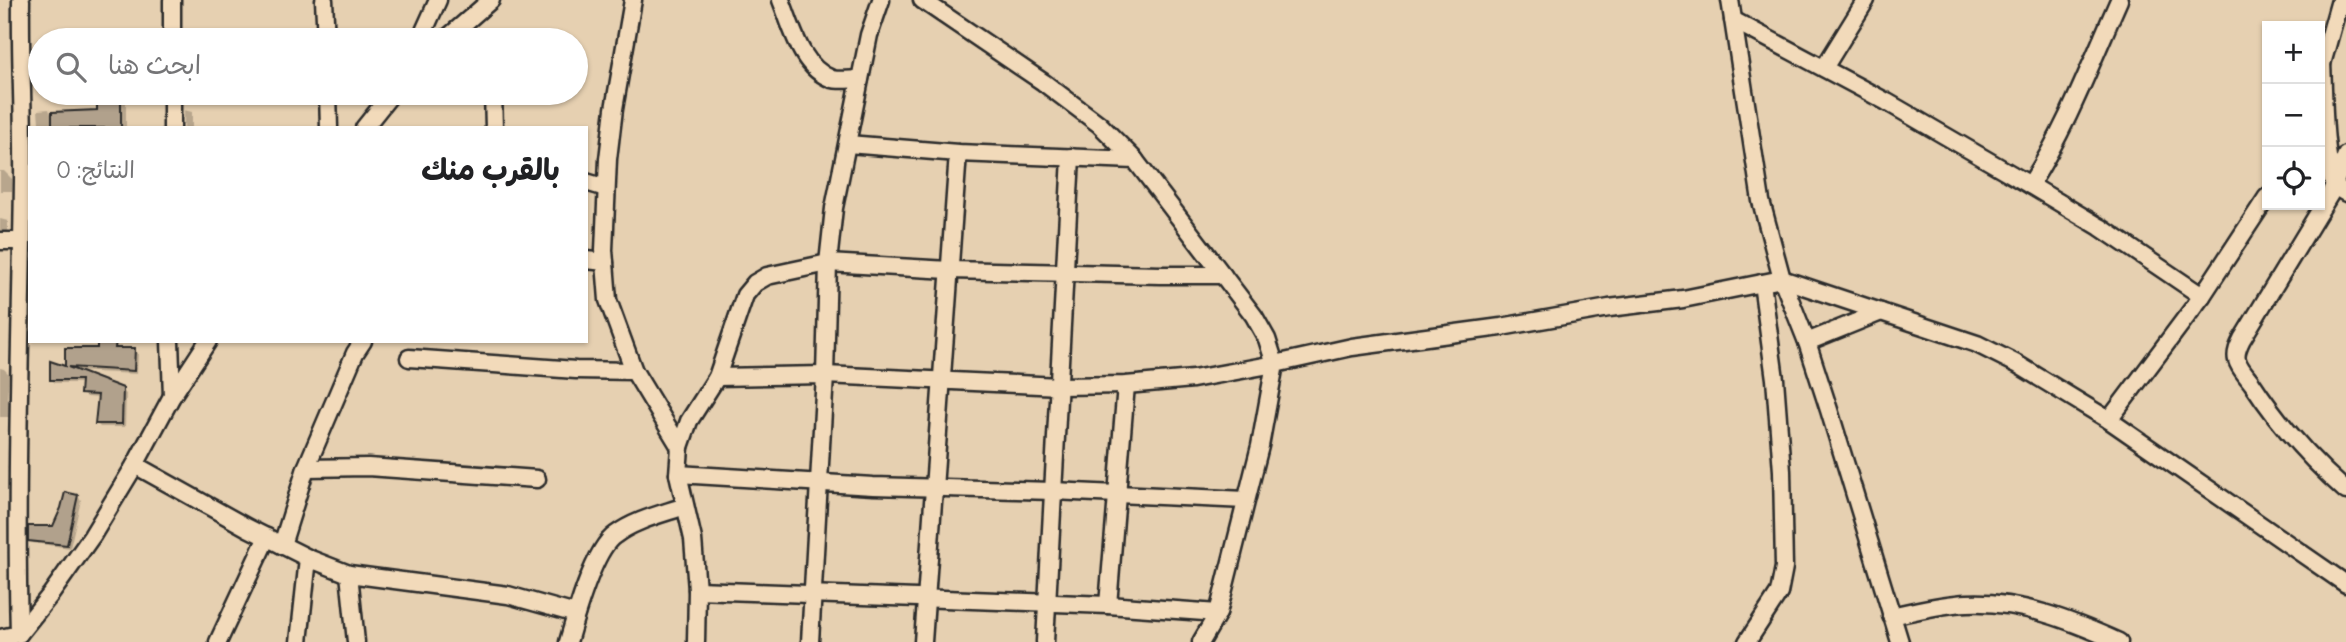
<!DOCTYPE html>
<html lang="ar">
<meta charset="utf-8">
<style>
body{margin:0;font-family:Delius,"Playpen Sans Arabic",sans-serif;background:#f2f2f2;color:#202124;direction:rtl}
.controls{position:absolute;right:21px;top:21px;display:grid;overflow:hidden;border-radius:0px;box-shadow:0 2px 5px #0004}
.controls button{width:63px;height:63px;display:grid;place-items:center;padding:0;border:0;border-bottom:2px solid #e0e0e0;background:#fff;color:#202124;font:35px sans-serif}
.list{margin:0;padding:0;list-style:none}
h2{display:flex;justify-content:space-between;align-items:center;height:91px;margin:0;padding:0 28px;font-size:30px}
h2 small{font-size:23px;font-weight:400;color:#757577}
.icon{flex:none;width:38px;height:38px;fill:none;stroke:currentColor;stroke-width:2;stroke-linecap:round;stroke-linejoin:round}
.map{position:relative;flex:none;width:2346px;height:642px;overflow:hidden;direction:ltr}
.search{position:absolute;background:#fff;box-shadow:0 2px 5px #0004;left:28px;top:28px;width:560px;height:77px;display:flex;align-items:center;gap:18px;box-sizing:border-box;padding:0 24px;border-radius:38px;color:#757577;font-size:26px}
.panel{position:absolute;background:#fff;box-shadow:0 2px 5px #0004;left:28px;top:126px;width:560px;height:217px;border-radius:0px;direction:rtl}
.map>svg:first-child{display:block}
.shadow{fill:#0003}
.building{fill:#b1a18c;stroke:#2b2b2b;stroke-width:2}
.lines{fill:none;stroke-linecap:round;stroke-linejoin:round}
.minor-casing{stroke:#2b2b2b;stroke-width:21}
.minor{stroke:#f2daba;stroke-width:16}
</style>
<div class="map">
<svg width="2346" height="642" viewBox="0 0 2346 642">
<rect width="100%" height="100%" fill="#e6d0b1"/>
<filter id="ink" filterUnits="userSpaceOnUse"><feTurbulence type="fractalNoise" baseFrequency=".0143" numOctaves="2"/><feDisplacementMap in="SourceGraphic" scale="14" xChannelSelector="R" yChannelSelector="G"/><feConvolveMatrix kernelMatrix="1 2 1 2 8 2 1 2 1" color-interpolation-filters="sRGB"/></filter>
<g filter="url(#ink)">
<g class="shadow">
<polygon points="33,49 40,49 40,76 34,70"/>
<polygon points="99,93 139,93 139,102 126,102 126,128 54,128 54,124 41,125 39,123 38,110 49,109 51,114 99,111"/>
<polygon points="184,110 192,112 192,128 184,128"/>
<polygon points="0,171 4,171 12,179 12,191 0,191"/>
<polygon points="0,219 8,221 8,232 0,232"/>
<polygon points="67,350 134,350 138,354 137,374 73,371 122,390 126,394 125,427 100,427 96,423 99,398 86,397 82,393 83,383 55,383 51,379 67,369"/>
<polygon points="0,368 4,369 9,374 7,399 11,403 11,417 0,417"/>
<polygon points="78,497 81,500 70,548 33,543 30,540 54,527"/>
</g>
<g class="building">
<polygon points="97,93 121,93 121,128 52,128 52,112 97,110"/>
<polygon points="97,341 116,341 115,348 135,348 134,371 68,367 123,388 122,424 95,424 98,395 80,394 81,380 50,380 50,361 65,366 65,348 97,348"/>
<polygon points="65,492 78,495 67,545 28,541 28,526 53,526 61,508"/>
</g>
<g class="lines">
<defs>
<g id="minor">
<polyline points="324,0 326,40"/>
<polyline points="633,0 614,109 608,159 604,250 608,300 634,371 680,447"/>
<path d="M781,0C792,27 801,68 832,79C840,81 852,79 860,79"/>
<polyline points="1730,0 1761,201 1782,279 1807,342 1829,410 1900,642"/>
<polyline points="1733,20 1887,102 2030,185 2100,227 2202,296"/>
<polyline points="172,40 172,0"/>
<polyline points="420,40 438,0"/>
<polyline points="445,40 491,0"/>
<path d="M2322,63C2324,103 2323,146 2334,186L2346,193"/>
<polyline points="1824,68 1866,0"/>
<polyline points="2320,71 2340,0"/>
<polyline points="328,93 329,128"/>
<polyline points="493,93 494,128"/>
<polyline points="172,128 172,93"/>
<polyline points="364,128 392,93"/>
<polyline points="848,144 958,153 1135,160"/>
<path d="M2346,155L2330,194L2242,339C2239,345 2235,353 2237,360C2239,368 2247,376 2252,383C2278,423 2310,459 2346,491"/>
<polyline points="586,182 606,188"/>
<path d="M2030,185C2067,127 2091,63 2119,0"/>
<polyline points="0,241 21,241"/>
<polyline points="586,260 605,262"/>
<polyline points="170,341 172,396"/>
<polyline points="1807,342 1881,312"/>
<polyline points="409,358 576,370 634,371"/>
<polyline points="717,377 825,375 1059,386 1126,385 1193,379 1275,364 1267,339 1254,316 1135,160 1099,124 1043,82 922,0"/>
<polyline points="2109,420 2202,296 2267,197"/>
<polyline points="135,465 248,528 308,558 349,574 508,595 576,614"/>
<polyline points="306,468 368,467 537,479"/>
<polyline points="678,474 873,486 1053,491 1246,500"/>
<polyline points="282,545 306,468 355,353 363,341"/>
<polyline points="349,574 356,642"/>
<polyline points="697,590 1108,605 1218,613"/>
<polyline points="1108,605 1126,385"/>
<path d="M1891,616C1916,611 1941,604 1967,603C2020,600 2072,621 2119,642"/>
<path d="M19,634C15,483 21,332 23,181C24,121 20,60 21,0"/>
<polyline points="0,638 19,634 51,594 92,536 135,465 172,396 208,341"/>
<polyline points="218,642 267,537"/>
<polyline points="299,642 308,558"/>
<path d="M568,642C575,617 594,549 615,535C635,520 662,514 685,506"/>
<polyline points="696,642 697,590 693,539 678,474 680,447 689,421 717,377 745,295 755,283 767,276 828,263 949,270 1161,275 1223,275"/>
<polyline points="810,642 825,375 828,263 834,208 869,35 881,0"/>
<polyline points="923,642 958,153"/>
<polyline points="1045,642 1071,157"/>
<polyline points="1201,642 1218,613 1260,446 1275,364 1352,347 1501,327 1609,308 1683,299 1782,279 1977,344 2017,364 2109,420 2346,584"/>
<polyline points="1747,642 1779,593 1784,567 1782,471 1775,379 1762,283"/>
</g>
</defs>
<use href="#minor" class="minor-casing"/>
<use href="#minor" class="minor"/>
</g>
</g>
</svg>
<div class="controls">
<button>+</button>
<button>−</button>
<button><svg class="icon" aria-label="locate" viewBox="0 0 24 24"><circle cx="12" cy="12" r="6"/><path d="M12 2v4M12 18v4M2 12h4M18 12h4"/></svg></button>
</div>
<div class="search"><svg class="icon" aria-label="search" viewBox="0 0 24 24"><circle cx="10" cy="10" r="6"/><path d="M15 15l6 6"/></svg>ابحث هنا</div>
<section class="panel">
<h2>بالقرب منك<small>النتائج: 0</small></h2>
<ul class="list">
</ul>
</section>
</div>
